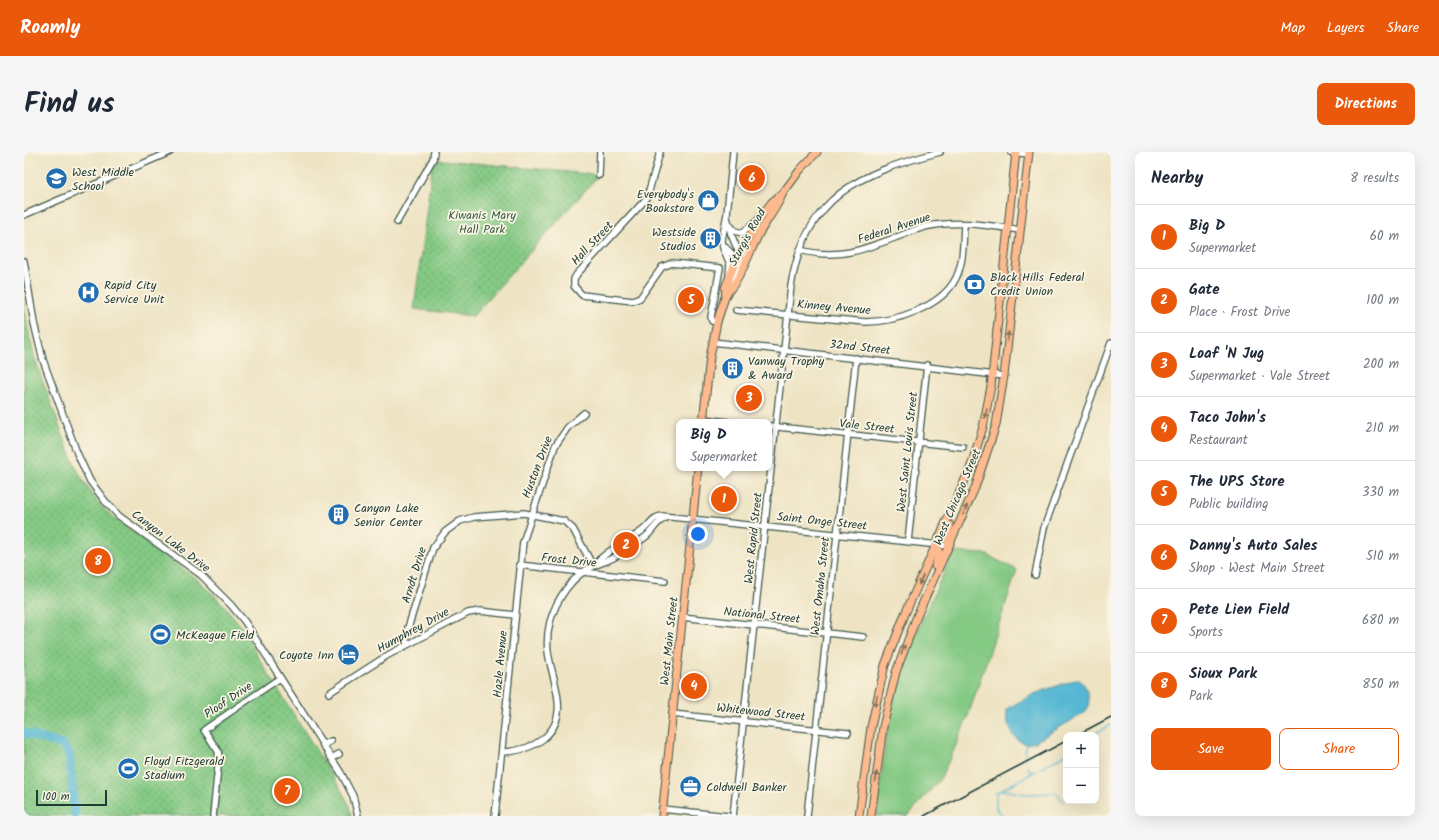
<!DOCTYPE html>
<meta charset="utf-8">
<style>
body{margin:0;font-family:Kalam,sans-serif;background:#f6f6f7;color:#1f2937}
.controls{position:absolute;right:12px;bottom:12px;display:grid;overflow:hidden;border-radius:8px;box-shadow:0 4px 16px #0002}
.controls button{width:36px;height:36px;display:grid;place-items:center;padding:0;border:0;border-bottom:1px solid #e0e1e3;background:#fff;color:#1f2937;font:20px sans-serif}
.scale{position:absolute;left:12px;bottom:10px;width:71px;box-sizing:border-box;padding-left:4px;border:2px solid #1f3d34;border-top:0;font-size:11px;line-height:14px;white-space:nowrap;color:#1f3d34;-webkit-text-stroke:3px #fcf5e5;paint-order:stroke}
.you{position:absolute;left:674px;top:382px;width:14px;height:14px;margin:-10px;border:3px solid #fff;border-radius:50%;background:#1a73e8;box-shadow:0 0 0 6px #1a73e833}
.badge{display:grid;place-items:center;width:26px;height:26px;border-radius:50%;background:#ea580c;color:#fff;font-size:13px;font-weight:700}
.pin{position:absolute;translate:-50% -50%;border:2px solid #fff;box-shadow:0 1px 4px #0006}
.popup{position:absolute;left:652px;top:267px;width:96px;height:52px;box-sizing:border-box;display:grid;place-content:center;border-radius:8px;background:#fff;filter:drop-shadow(0 1px 3px #0005);font-size:13px;white-space:nowrap;color:#747a83}
.popup b{font-size:15px;color:#1f2937}
.popup::after{content:'';position:absolute;left:50%;top:100%;margin-left:-8px;border:8px solid transparent;border-top-color:#fff}
.list{margin:0;padding:0;list-style:none}
h2{display:flex;justify-content:space-between;align-items:center;height:52px;margin:0;padding:0 16px;font-size:17px}
h2 small{font-size:13px;font-weight:400;color:#747a83}
.list li{display:grid;grid-template-columns:26px 1fr auto;gap:12px;align-items:center;box-sizing:border-box;height:64px;padding:0 16px;border-top:1px solid #e0e1e3}
.list b{display:block;font-size:15px;white-space:nowrap}
.list p{margin:0;font-size:13px;white-space:nowrap;color:#747a83}
.list em{font-size:13px;font-style:normal;color:#747a83}
.actions{display:flex;gap:8px;padding:12px 16px}
.actions a{flex:1;padding:9px 0;border:1px solid #ea580c;border-radius:8px;text-align:center;font-size:14px;color:#ea580c}
.actions .main{background:#ea580c;color:#fff}
.map{position:relative;flex:none;width:1087px;height:664px;overflow:hidden;border-radius:8px}
header{display:flex;align-items:center;gap:24px;box-sizing:border-box;height:56px;padding:0 20px;background:#ea580c;color:#fff}
header strong{font-size:19px}
nav{display:flex;gap:22px;margin-inline-start:auto;font-size:14px}
.intro{display:flex;align-items:center;justify-content:space-between;box-sizing:border-box;height:96px;padding:0 24px}
h1{margin:0;font-size:28px}
.button{padding:10px 18px;border-radius:8px;background:#ea580c;color:#fff;font-size:14px;font-weight:700}
main{display:flex;gap:24px;padding:0 24px}
aside{flex:1;background:#fff;border-radius:8px;box-shadow:0 4px 16px #0002}
.map>svg:first-child{display:block}
.grass{fill:#84c984;stroke:#52835c}
.park{fill:url(#park-dots);stroke:#52835c}
.water{fill:#55b7d3;stroke:#3a7a84}
.lines{fill:none;stroke-linecap:round;stroke-linejoin:round}
.stream{stroke:#55b7d3;stroke-width:1.5}
.river{stroke:#55b7d3;stroke-width:9}
.minor-casing{stroke:#3e564a;stroke-width:8}
.major-casing{stroke:#3e564a;stroke-width:9}
.minor{stroke:#fff;stroke-width:5.5}
.major{stroke:#fcba8e;stroke-width:7}
.rail{stroke:#1f3d34;stroke-width:1.5}
.oneway{fill:#82755c}
.labels{text-anchor:middle;stroke-width:3.5;stroke-linejoin:round;paint-order:stroke}
.poi-label{font-size:12px;fill:#1f3d34;stroke:#fcf5e5;text-anchor:start}
.park-label{font-size:12px;fill:#386048;stroke:#fcf5e5}
.street-label{font-size:12px;fill:#1f3d34;stroke:#fcf5e5}
</style>
<header>
<strong>Roamly</strong>
<nav><a>Map</a><a>Layers</a><a>Share</a></nav>
</header>
<div class="intro"><h1>Find us</h1><a class="button">Directions</a></div>
<main>
<div class="map">
<svg width="1087" height="664" viewBox="0 0 1087 664">
<defs>
<pattern id="park-dots" width="8" height="8" patternUnits="userSpaceOnUse"><rect width="8" height="8" fill="#84c984"/><path d="M2 2h.1M6 6h.1" fill="none" stroke="#6ba46d" stroke-width="1.8" stroke-linecap="round"/></pattern>
</defs>
<rect width="100%" height="100%" fill="#fcf5e5"/>
<filter id="ink" filterUnits="userSpaceOnUse"><feTurbulence type="fractalNoise" baseFrequency=".025" numOctaves="2"/><feDisplacementMap in="SourceGraphic" scale="8" xChannelSelector="R" yChannelSelector="G"/><feConvolveMatrix kernelMatrix="1 2 1 2 8 2 1 2 1" color-interpolation-filters="sRGB"/></filter>
<filter id="wash" filterUnits="userSpaceOnUse"><feTurbulence type="fractalNoise" baseFrequency=".012" numOctaves="4" result="noise"/><feDisplacementMap in="SourceGraphic" scale="16" xChannelSelector="R" yChannelSelector="G"/><feGaussianBlur stdDeviation="0.9" result="paint"/><feColorMatrix in="noise" values="0 0 0 0 0 0 0 0 0 0 0 0 0 0 0 0 0 1.4 0 .05"/><feComposite in="paint" operator="in"/></filter>
<g filter="url(#wash)">
<rect width="100%" height="100%" fill="#eee4c4"/>
<polygon class="grass" points="931,400 961,402 993,418 945,561 929,600 916,627 884,664 853,664 863,576 868,550 888,491 928,402"/>
<g class="park">
<polygon points="409,7 575,23 449,164 390,157"/>
<path d="M0,151C3,166 4,182 8,196C14,220 24,242 32,265C46,302 58,339 89,365L178,431L199,452L216,473L237,510L316,636L326,654L328,664H0Z"/>
</g>
<path class="water" d="M1053,527C1064,531 1068,551 1062,560L1011,590L1002,592C989,590 979,567 984,556L1010,542Z"/>
<g class="lines">
<g class="stream">
<polyline points="1068,583 1087,573"/>
<polyline points="1001,606 1002,592"/>
<polyline points="1004,615 1007,620"/>
<polyline points="979,638 1001,642 1031,641 1034,642 1039,649"/>
<polyline points="979,664 972,657 972,641 1042,602"/>
</g>
<polyline class="river" points="0,581 39,593 45,602 51,664"/>
</g>
</g>
<g filter="url(#ink)">
<g class="lines">
<defs>
<g id="minor">
<polyline points="636,0 623,46 553,122 550,127 550,134 558,143 609,149 616,146 638,115 648,111 696,116 687,165 688,169 693,170"/>
<polyline points="987,0 1004,2"/>
<polyline points="575,23 576,0"/>
<polyline points="0,63 146,0"/>
<polyline points="703,65 707,82 717,106 708,132"/>
<polyline points="373,70 409,7 410,0"/>
<polyline points="705,72 711,79 718,81 732,70"/>
<polyline points="700,94 710,104 719,103 726,99"/>
<path d="M776,98C813,108 839,98 873,85C884,81 894,76 905,74C935,68 966,74 996,78"/>
<polyline points="0,109 10,171 19,208 53,301 66,329 81,349 95,364 177,423 207,453 221,470 317,621 329,644 334,664"/>
<polyline points="705,122 706,112 699,96 698,88 703,62 709,0"/>
<path d="M712,158L842,170C871,170 918,155 932,126C940,110 939,89 940,72"/>
<polyline points="689,190 980,224"/>
<polyline points="680,267 704,270"/>
<polyline points="745,274 939,295"/>
<polyline points="884,389 903,213"/>
<polyline points="495,413 641,429"/>
<path d="M569,414C582,398 602,391 618,379C626,373 628,365 638,364L925,394"/>
<polyline points="1011,423 1020,376 1087,191"/>
<polyline points="658,465 839,485"/>
<polyline points="381,493 384,476 409,396 421,380 436,369 450,365 500,361 540,369 549,377 569,414"/>
<polyline points="305,541 364,503 444,461 456,459 491,463"/>
<polyline points="648,562 824,581"/>
<polyline points="299,593 307,589"/>
<path d="M478,600C509,599 538,583 534,548C531,519 518,502 526,470C532,448 548,423 570,414C576,411 583,409 589,406C600,400 610,393 620,386C629,380 631,370 642,366"/>
<polyline points="308,606 315,602"/>
<polyline points="638,657 704,664"/>
<polyline points="189,664 195,605 194,599 180,578 256,526"/>
<polyline points="471,664 499,390 531,294 544,275 560,261"/>
<path d="M709,664L767,134C782,43 836,21 916,0"/>
<polyline points="783,664 832,206"/>
</g>
<g id="major">
<path d="M702,142C718,126 725,100 736,80C743,68 752,57 758,43"/>
<polyline points="679,270 686,205 693,170 702,142 701,136 709,116 735,67 748,50 759,41 776,18 793,0"/>
<polyline points="925,394 923,383 926,373"/>
<polyline points="911,414 915,400 913,392"/>
<polyline points="638,664 674,316"/>
<polyline points="835,664 847,575 861,513 881,462 947,314 959,275 967,234 992,0"/>
<polyline points="847,664 859,575 872,520 893,464 951,336 972,273 980,224 1005,0"/>
</g>
</defs>
<use href="#minor" class="minor-casing"/>
<use href="#major" class="major-casing"/>
<use href="#minor" class="minor"/>
<use href="#major" class="major"/>
<g class="rail">
<polyline points="1053,583 1087,565"/>
<polyline points="900,664 1042,589"/>
</g>
</g>
<defs><path id="oneway-solid" d="M-6-.8H1V-3.2L6.5 0L1 3.2V.8H-6Z"/></defs>
<g class="oneway">
<use href="#oneway-solid" transform="translate(984 185) rotate(-84)"/>
<use href="#oneway-solid" transform="translate(962 261) rotate(102)"/>
<use href="#oneway-solid" transform="translate(941 358) rotate(-65)"/>
<use href="#oneway-solid" transform="translate(897 428) rotate(114)"/>
<use href="#oneway-solid" transform="translate(879 498) rotate(-70)"/>
<use href="#oneway-solid" transform="translate(852 549) rotate(102)"/>
<use href="#oneway-solid" transform="translate(852 625) rotate(-83)"/>
</g>
</g>
<defs>
<symbol id="school-disc" viewBox="-11 -11 22 22"><circle r="9.5" fill="#1f6fb2" stroke="#fcf5e5"/><path d="M0-5L7-2L0 1L-7-2ZM-4 1L0 2.5L4 1V4Q0 6-4 4Z" fill="#fff"/></symbol>
<symbol id="shop-disc" viewBox="-11 -11 22 22"><circle r="9.5" fill="#1f6fb2" stroke="#fcf5e5"/><path d="M-5-2.5h2.3a2.7 3.5 0 0 1 5.4 0H5L5.5 6h-11ZM-1.5-2.5h3a1.5 2.3 0 0 0-3 0Z" fill="#fff"/></symbol>
<symbol id="building-disc" viewBox="-11 -11 22 22"><circle r="9.5" fill="#1f6fb2" stroke="#fcf5e5"/><path d="M-4-6H4V6H1V3H-1V6H-4ZM-2.5-4.3h1.7v1.8h-1.7ZM.8-4.3h1.7v1.8H.8ZM-2.5-1h1.7V.8h-1.7ZM.8-1h1.7V.8H.8Z" fill="#fff"/></symbol>
<symbol id="bank-disc" viewBox="-11 -11 22 22"><circle r="9.5" fill="#1f6fb2" stroke="#fcf5e5"/><path d="M-6-4H6V4H-6ZM0-2.3a2.3 2.3 0 1 0 0 4.6a2.3 2.3 0 1 0 0-4.6Z" fill="#fff"/></symbol>
<symbol id="hospital-disc" viewBox="-11 -11 22 22"><circle r="9.5" fill="#1f6fb2" stroke="#fcf5e5"/><path d="M-5-5h3v3.5h4V-5h3V5h-3V1.5h-4V5h-3Z" fill="#fff"/></symbol>
<symbol id="stadium-disc" viewBox="-11 -11 22 22"><circle r="9.5" fill="#1f6fb2" stroke="#fcf5e5"/><path d="M0-5a6.5 5 0 1 0 0 10a6.5 5 0 1 0 0-10ZM-3.5-1.8h7v3.6h-7Z" fill="#fff"/></symbol>
<symbol id="hotel-disc" viewBox="-11 -11 22 22"><circle r="9.5" fill="#1f6fb2" stroke="#fcf5e5"/><path d="M-6-4.5h1.5V1H6V5H4.5V3h-9V5H-6ZM-4 0a1.8 1.8 0 1 1 3.6 0ZM.5 0V-2.5h3Q6-2.5 6 0Z" fill="#fff"/></symbol>
<symbol id="office-disc" viewBox="-11 -11 22 22"><circle r="9.5" fill="#1f6fb2" stroke="#fcf5e5"/><path d="M-6-3h4V-5.5h4V-3h4V5H-6ZM-1-4.5V-3h2v-1.5ZM-6 0V1H6V0Z" fill="#fff"/></symbol>
</defs>
<g fill-rule="evenodd">
<use href="#school-disc" x="20" y="14" width="25" height="25"/>
<use href="#shop-disc" x="672" y="36" width="25" height="25"/>
<use href="#building-disc" x="674" y="74" width="25" height="25"/>
<use href="#bank-disc" x="938" y="120" width="25" height="25"/>
<use href="#hospital-disc" x="52" y="128" width="25" height="25"/>
<use href="#building-disc" x="696" y="204" width="25" height="25"/>
<use href="#building-disc" x="302" y="350" width="25" height="25"/>
<use href="#stadium-disc" x="124" y="470" width="25" height="25"/>
<use href="#hotel-disc" x="312" y="490" width="25" height="25"/>
<use href="#stadium-disc" x="92" y="604" width="25" height="25"/>
<use href="#office-disc" x="654" y="622" width="25" height="25"/>
</g>
<g class="labels">
<g class="poi-label">
<text x="48" y="24">West Middle<tspan x="48" dy="14">School</tspan></text>
<text x="670" y="46" text-anchor="end">Everybody's<tspan x="670" dy="14">Bookstore</tspan></text>
<text x="672" y="84" text-anchor="end">Westside<tspan x="672" dy="14">Studios</tspan></text>
<text x="966" y="129">Black Hills Federal<tspan x="966" dy="14">Credit Union</tspan></text>
<text x="80" y="137">Rapid City<tspan x="80" dy="14">Service Unit</tspan></text>
<text x="724" y="213">Vanway Trophy<tspan x="724" dy="14">&amp; Award</tspan></text>
<text x="330" y="360">Canyon Lake<tspan x="330" dy="14">Senior Center</tspan></text>
<text x="152" y="487">McKeague Field</text>
<text x="310" y="507" text-anchor="end">Coyote Inn</text>
<text x="120" y="613">Floyd Fitzgerald<tspan x="120" dy="14">Stadium</tspan></text>
<text x="682" y="639">Coldwell Banker</text>
</g>
<g class="park-label">
<text x="458" y="67">Kiwanis Mary<tspan x="458" dy="14">Hall Park</tspan></text>
</g>
<g class="street-label">
<text transform="translate(870 76) rotate(-18)" y="4">Federal Avenue</text>
<text transform="translate(723 85) rotate(-61)" y="4">Sturgis Road</text>
<text transform="translate(568 91) rotate(-47)" y="4">Hall Street</text>
<text transform="translate(810 155) rotate(5)" y="4">Kinney Avenue</text>
<text transform="translate(836 195) rotate(6)" y="4">32nd Street</text>
<text transform="translate(843 274) rotate(6)" y="4">Vale Street</text>
<text transform="translate(883 300) rotate(-84)" y="4">West Saint Louis Street</text>
<text transform="translate(513 315) rotate(-69)" y="4">Huston Drive</text>
<text transform="translate(933 345) rotate(-67)" y="4">West Chicago Street</text>
<text transform="translate(798 369) rotate(6)" y="4">Saint Onge Street</text>
<text transform="translate(729 386) rotate(-84)" y="4">West Rapid Street</text>
<text transform="translate(147 389) rotate(37)" y="4">Canyon Lake Drive</text>
<text transform="translate(545 408) rotate(6)" y="4">Frost Drive</text>
<text transform="translate(390 423) rotate(-73)" y="4">Arndt Drive</text>
<text transform="translate(796 434) rotate(-84)" y="4">West Omaha Street</text>
<text transform="translate(738 463) rotate(6)" y="4">National Street</text>
<text transform="translate(389 478) rotate(-29)" y="4">Humphrey Drive</text>
<text transform="translate(645 489) rotate(-84)" y="4">West Main Street</text>
<text transform="translate(476 512) rotate(-85)" y="4">Hazle Avenue</text>
<text transform="translate(204 548) rotate(-34)" y="4">Ploof Drive</text>
<text transform="translate(737 560) rotate(6)" y="4">Whitewood Street</text>
</g>
</g>
</svg>
<div class="controls">
<button>+</button>
<button>−</button>
</div>
<div class="scale">100 m</div>
<div class="you"></div>
<div class="pin badge" style="left:700px;top:347px">1</div>
<div class="popup"><b>Big D</b>Supermarket</div>
<div class="pin badge" style="left:602px;top:393px">2</div>
<div class="pin badge" style="left:725px;top:246px">3</div>
<div class="pin badge" style="left:670px;top:534px">4</div>
<div class="pin badge" style="left:667px;top:148px">5</div>
<div class="pin badge" style="left:728px;top:26px">6</div>
<div class="pin badge" style="left:263px;top:639px">7</div>
<div class="pin badge" style="left:74px;top:409px">8</div>
</div>
<aside>
<h2>Nearby<small>8 results</small></h2>
<ul class="list">
<li><span class="badge">1</span><div><b>Big D</b><p>Supermarket</p></div><em>60 m</em></li>
<li><span class="badge">2</span><div><b>Gate</b><p>Place · Frost Drive</p></div><em>100 m</em></li>
<li><span class="badge">3</span><div><b>Loaf 'N Jug</b><p>Supermarket · Vale Street</p></div><em>200 m</em></li>
<li><span class="badge">4</span><div><b>Taco John's</b><p>Restaurant</p></div><em>210 m</em></li>
<li><span class="badge">5</span><div><b>The UPS Store</b><p>Public building</p></div><em>330 m</em></li>
<li><span class="badge">6</span><div><b>Danny's Auto Sales</b><p>Shop · West Main Street</p></div><em>510 m</em></li>
<li><span class="badge">7</span><div><b>Pete Lien Field</b><p>Sports</p></div><em>680 m</em></li>
<li><span class="badge">8</span><div><b>Sioux Park</b><p>Park</p></div><em>850 m</em></li>
</ul>
<div class="actions"><a class="main">Save</a><a>Share</a></div>
</aside>
</main>
